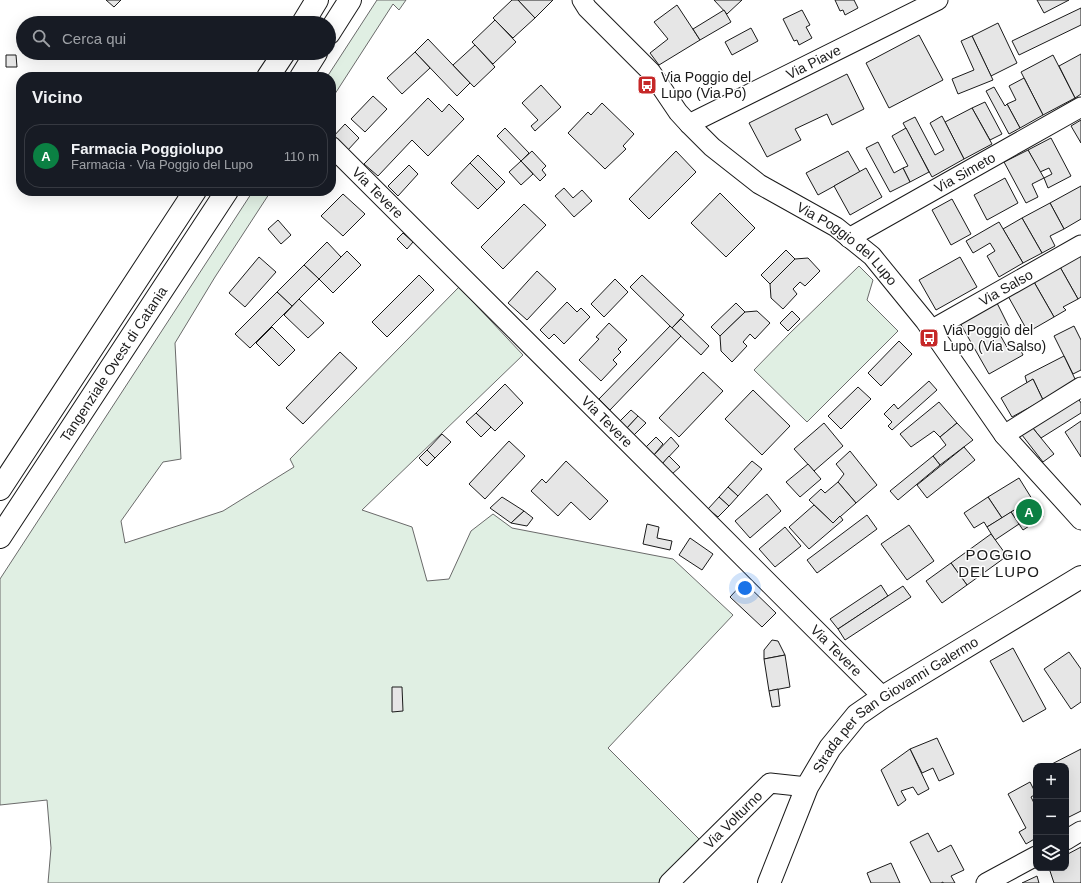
<!DOCTYPE html>
<html lang="it">
<meta charset="utf-8">
<style>
body{margin:0;font-family:Arial,sans-serif;background:#242831;color:#f1f3f6}
.controls{position:absolute;right:12px;bottom:12px;display:grid;overflow:hidden;border-radius:8px;box-shadow:0 4px 16px #0002}
.controls button{width:36px;height:36px;display:grid;place-items:center;padding:0;border:0;border-bottom:1px solid #363941;background:#171b24;color:#f1f3f6;font:20px sans-serif}
.you{position:absolute;left:745px;top:588px;width:14px;height:14px;margin:-10px;border:3px solid #fff;border-radius:50%;background:#1a73e8;box-shadow:0 0 0 6px #1a73e833}
.badge{display:grid;place-items:center;width:26px;height:26px;border-radius:50%;background:#0b8043;color:#fff;font-size:13px;font-weight:700}
.pin{position:absolute;translate:-50% -50%;border:2px solid #fff;box-shadow:0 1px 4px #0006}
.list{margin:0;padding:0;list-style:none}
h2{display:flex;justify-content:space-between;align-items:center;height:52px;margin:0;padding:0 16px;font-size:17px}
h2 small{font-size:13px;font-weight:400;color:#9ea1a6}
.list li{display:grid;grid-template-columns:26px 1fr auto;gap:12px;align-items:center;box-sizing:border-box;height:64px;margin:0 8px 8px;padding:0 8px;border:1px solid #363941;border-radius:16px}
.list b{display:block;font-size:15px;white-space:nowrap}
.list p{margin:0;font-size:13px;white-space:nowrap;color:#9ea1a6}
.list em{font-size:13px;font-style:normal;color:#9ea1a6}
.icon{flex:none;width:22px;height:22px;fill:none;stroke:currentColor;stroke-width:2;stroke-linecap:round;stroke-linejoin:round}
.map{position:relative;flex:none;width:1081px;height:883px;overflow:hidden}
.search{position:absolute;background:#171b24;box-shadow:0 4px 16px #0002;left:16px;top:16px;width:320px;height:44px;display:flex;align-items:center;gap:10px;box-sizing:border-box;padding:0 14px;border-radius:22px;color:#9ea1a6;font-size:15px}
.panel{position:absolute;background:#171b24;box-shadow:0 4px 16px #0002;left:16px;top:72px;width:320px;height:124px;border-radius:16px}
.map>svg:first-child{display:block}
.green{fill:#e0efe3;stroke:#6a6a6a}
.building{fill:#e6e6e6;stroke:#1a1a1a}
.lines{fill:none;stroke-linecap:round;stroke-linejoin:round}
.minor-casing{stroke:#1a1a1a;stroke-width:21}
.major-casing{stroke:#1a1a1a;stroke-width:24}
.highway-casing{stroke:#1a1a1a;stroke-width:24}
.minor{stroke:#fff;stroke-width:19}
.major{stroke:#fff;stroke-width:22}
.highway{stroke:#fff;stroke-width:22}
.labels{text-anchor:middle;stroke-width:3;stroke-linejoin:round;paint-order:stroke}
.street-label{font-size:14px;fill:#1a1a1a;stroke:#fff}
.poi-label{font-size:14px;fill:#1a1a1a;stroke:#fff;text-anchor:start}
.neighbourhood-label{font-size:15px;letter-spacing:1px;fill:#1a1a1a;stroke:#fff}
</style>
<div class="map">
<svg width="1081" height="883" viewBox="0 0 1081 883">
<rect width="100%" height="100%" fill="#fff"/>
<g class="green">
<polygon points="377,0 406,0 399,10 393,4 331,100 331,77 327,77"/>
<polygon points="253,191 271,191 215,277 175,343 181,459 163,462 121,521 125,543 223,511 294,467 290,459 459,287 523,355 362,510 412,527 427,581 449,579 471,531 493,514 512,528 673,559 733,615 608,748 699,839 662,878 659,883 48,883 51,848 47,800 0,805 0,579"/>
<polygon points="859,266 873,280 867,300 898,331 807,422 754,370 789,334"/>
</g>
<g class="building">
<polygon points="106,0 121,0 114,7"/>
<polygon points="512,0 518,0 535,18 513,38 493,18"/>
<polygon points="518,0 553,0 535,18"/>
<polygon points="714,0 742,0 727,14"/>
<polygon points="835,0 854,0 858,8 845,15 843,10 840,11"/>
<polygon points="1037,0 1069,0 1044,13"/>
<polygon points="677,5 700,40 659,65 650,53 668,39 654,22"/>
<polygon points="1081,8 1081,25 1019,55 1012,41"/>
<polygon points="724,10 731,22 700,40 693,29"/>
<polygon points="802,10 810,25 806,27 812,38 799,45 797,40 794,41 783,19"/>
<polygon points="495,20 516,42 493,64 472,42"/>
<polygon points="998,23 1017,63 991,76 972,36"/>
<polygon points="751,28 758,41 732,55 725,42"/>
<polygon points="919,35 943,80 889,108 866,63"/>
<polygon points="972,36 993,80 958,94 952,79 974,70 961,41"/>
<polygon points="428,39 470,83 457,96 415,52"/>
<polygon points="475,45 495,67 474,87 453,65"/>
<polygon points="415,52 430,68 402,94 387,78"/>
<polygon points="1081,54 1081,94 1075,98 1059,66"/>
<polygon points="6,55 16,55 17,67 6,67"/>
<polygon points="1053,55 1075,98 1043,115 1021,72"/>
<polygon points="847,74 864,109 832,125 827,114 795,129 801,140 767,157 749,123"/>
<polygon points="1024,78 1043,115 1020,128 1007,104 1016,100 1009,86"/>
<polygon points="541,85 561,107 535,131 531,126 538,120 522,103"/>
<polygon points="994,87 1005,106 1007,104 1020,128 1009,134 986,91"/>
<polygon points="373,96 387,109 365,132 351,119"/>
<polygon points="428,98 442,112 449,104 464,119 428,156 412,140 378,176 364,164"/>
<polygon points="985,102 1002,134 990,140 972,108"/>
<polygon points="602,103 634,134 623,146 626,149 605,169 568,133 588,112 591,115"/>
<polygon points="972,108 992,144 964,159 945,122"/>
<polygon points="942,116 964,159 932,177 903,123 915,117 935,155 944,150 930,123"/>
<polygon points="1081,120 1081,143 1071,126"/>
<polygon points="345,124 359,138 347,151 332,138"/>
<polygon points="505,128 529,153 521,161 497,136"/>
<polygon points="906,128 929,172 910,182 903,168 908,166 892,136"/>
<polygon points="1051,138 1071,176 1048,188 1044,178 1052,174 1049,168 1040,172 1028,150"/>
<polygon points="878,142 894,173 903,168 910,182 890,192 866,148"/>
<polygon points="1028,150 1044,178 1032,184 1038,197 1026,203 1004,162"/>
<polygon points="532,151 546,166 542,170 546,175 540,181 521,161"/>
<polygon points="676,151 696,172 649,219 629,199"/>
<polygon points="848,151 860,172 818,195 806,173"/>
<polygon points="478,155 505,182 497,190 470,163"/>
<polygon points="521,161 533,174 521,185 509,172"/>
<polygon points="470,163 497,190 478,209 451,183"/>
<polygon points="409,165 418,174 398,196 388,186"/>
<polygon points="866,168 882,197 850,215 834,186"/>
<polygon points="1005,178 1018,203 987,220 974,195"/>
<polygon points="1081,186 1081,219 1064,229 1050,203"/>
<polygon points="564,188 573,198 582,190 592,201 574,217 555,196"/>
<polygon points="720,193 755,228 726,257 691,223"/>
<polygon points="343,194 365,214 343,236 321,216"/>
<polygon points="952,199 971,234 951,245 932,210"/>
<polygon points="1050,203 1064,229 1050,236 1055,246 1042,253 1022,218"/>
<polygon points="524,204 546,225 503,269 481,247"/>
<polygon points="1022,218 1042,253 1023,263 1003,229"/>
<polygon points="278,220 291,235 281,244 268,229"/>
<polygon points="999,222 1023,263 999,277 987,256 995,251 990,243 973,253 966,241"/>
<polygon points="403,233 413,242 407,249 397,239"/>
<polygon points="327,242 341,257 319,279 304,265"/>
<polygon points="786,250 795,259 770,284 761,275"/>
<polygon points="347,251 361,265 333,293 319,279"/>
<polygon points="1081,255 1081,297 1078,299 1060,267"/>
<polygon points="259,257 276,272 245,307 229,293"/>
<polygon points="960,257 977,287 936,310 919,280"/>
<polygon points="808,258 820,271 805,286 800,282 793,289 797,294 783,309 771,298 770,284 795,259"/>
<polygon points="304,265 319,279 292,306 277,292"/>
<polygon points="1060,267 1078,299 1063,307 1066,310 1054,317 1034,282"/>
<polygon points="537,271 556,289 527,320 508,303"/>
<polygon points="419,275 434,290 387,337 372,322"/>
<polygon points="642,275 684,315 672,328 630,287"/>
<polygon points="615,279 628,292 604,317 591,304"/>
<polygon points="1034,282 1054,317 1028,332 1008,296"/>
<polygon points="277,292 292,306 250,348 235,334"/>
<polygon points="299,299 324,323 308,338 284,315"/>
<polygon points="567,302 577,312 581,308 590,317 564,344 554,334 549,339 540,330"/>
<polygon points="736,303 745,312 720,336 711,327"/>
<polygon points="997,303 1009,327 999,333 1008,349 1017,343 1023,355 989,374 960,323"/>
<polygon points="757,311 770,323 755,339 750,334 743,342 747,346 732,362 721,351 720,336 745,312"/>
<polygon points="792,311 800,319 788,331 780,323"/>
<polygon points="681,319 709,346 701,355 672,328"/>
<polygon points="609,323 627,340 618,349 621,352 613,360 617,364 601,381 579,360 599,339 596,337"/>
<polygon points="670,326 681,336 610,410 599,399"/>
<polygon points="1074,326 1081,340 1081,370 1073,374 1054,336"/>
<polygon points="272,327 295,350 279,366 256,343"/>
<polygon points="899,341 912,354 881,386 868,373"/>
<polygon points="340,352 357,368 303,424 286,408"/>
<polygon points="1064,356 1076,381 1043,400 1033,379 1027,383 1025,376"/>
<polygon points="703,372 723,391 679,437 659,418"/>
<polygon points="1033,379 1043,400 1012,417 1001,398"/>
<polygon points="929,381 937,390 892,430 888,426 892,422 884,414 894,404 898,409"/>
<polygon points="505,384 523,403 495,431 476,413"/>
<polygon points="858,387 871,399 841,429 828,416"/>
<polygon points="753,390 790,426 762,455 725,419"/>
<polygon points="1078,398 1081,403 1081,413 1041,438 1032,427"/>
<polygon points="939,402 957,423 940,437 934,431 911,447 900,434"/>
<polygon points="631,410 638,416 627,428 619,422"/>
<polygon points="476,413 491,427 481,437 466,422"/>
<polygon points="638,416 646,423 634,435 627,428"/>
<polygon points="1081,421 1081,457 1065,432"/>
<polygon points="824,423 843,446 814,471 794,449"/>
<polygon points="957,423 973,440 940,465 933,456 946,445 940,437"/>
<polygon points="1032,427 1054,454 1043,462 1022,435"/>
<polygon points="442,434 451,442 435,458 427,450"/>
<polygon points="656,437 663,444 653,456 645,448"/>
<polygon points="671,437 679,446 662,464 653,456"/>
<polygon points="509,441 525,456 485,499 469,484"/>
<polygon points="964,447 975,460 927,498 917,485"/>
<polygon points="427,450 435,458 427,466 419,458"/>
<polygon points="850,451 877,485 856,503 838,482 844,474 836,464"/>
<polygon points="669,456 680,467 672,474 662,464"/>
<polygon points="933,456 940,465 898,500 890,491"/>
<polygon points="566,461 608,501 590,520 571,502 558,516 531,491 542,479 546,483"/>
<polygon points="752,461 762,469 738,496 728,487"/>
<polygon points="808,464 821,479 800,497 786,482"/>
<polygon points="1019,478 1032,499 1002,518 988,497"/>
<polygon points="838,482 856,503 833,523 809,500 821,489 825,493"/>
<polygon points="728,487 738,496 729,506 719,497"/>
<polygon points="767,494 781,511 750,538 735,521"/>
<polygon points="502,497 524,511 511,523 490,508"/>
<polygon points="719,497 729,506 718,517 708,509"/>
<polygon points="988,497 1002,518 987,527 984,522 974,528 964,513"/>
<polygon points="1032,499 1043,517 1023,530 1011,512"/>
<polygon points="814,505 833,523 840,516 843,520 809,549 789,527"/>
<polygon points="524,511 533,518 527,526 511,523"/>
<polygon points="1011,512 1019,524 995,540 987,527"/>
<polygon points="867,515 877,529 817,573 807,560"/>
<polygon points="647,524 659,527 657,538 672,541 670,550 643,544"/>
<polygon points="909,525 934,561 907,580 881,544"/>
<polygon points="785,527 801,546 775,567 759,549"/>
<polygon points="991,534 1007,556 967,585 951,563"/>
<polygon points="690,538 713,554 702,570 679,555"/>
<polygon points="951,563 967,585 942,603 926,581"/>
<polygon points="744,582 776,613 762,627 730,597"/>
<polygon points="881,585 888,596 838,629 830,619"/>
<polygon points="903,586 911,597 845,640 838,629"/>
<polygon points="772,640 778,641 785,655 764,659 764,650"/>
<polygon points="1013,648 1046,709 1023,722 990,661"/>
<polygon points="1069,652 1081,669 1081,702 1071,709 1044,669"/>
<polygon points="785,655 790,687 769,691 764,659"/>
<polygon points="392,687 402,687 403,711 392,712"/>
<polygon points="778,689 780,706 772,707 769,691"/>
<polygon points="937,738 954,774 939,781 933,768 922,773 910,749"/>
<polygon points="910,749 929,789 918,795 913,787 901,791 906,800 898,806 881,770"/>
<polygon points="1081,749 1081,811 1069,817 1066,811 1066,766 1048,766"/>
<polygon points="1030,782 1036,794 1031,797 1035,805 1036,805 1036,838 1026,844 1019,832 1026,828 1008,794"/>
<polygon points="928,833 938,852 951,845 964,870 951,876 955,883 943,883 943,882 941,883 931,883 910,842"/>
<polygon points="1081,847 1081,883 1054,883 1049,868 1066,868 1066,855"/>
<polygon points="891,863 900,883 871,883 867,873"/>
<polygon points="1037,876 1039,883 1022,883"/>
</g>
<g class="lines">
<defs>
<g id="minor">
<path id="s1" d="M582,0L587,8L651,72L678,112L689,124L712,147L759,184L836,227L872,256L925,321L1004,435L1081,520"/>
<path id="s2" d="M689,124L938,0"/>
<path id="s3" d="M331,146L883,697"/>
<path id="s4" d="M849,238L1081,107"/>
<path id="s5" d="M931,330L1081,245"/>
<polyline points="1004,435 1081,387"/>
<polyline points="1066,840 1081,831"/>
<path id="s6" d="M669,883L770,783L807,787"/>
<polyline points="986,883 1036,856"/>
</g>
<g id="major">
<path id="s7" d="M769,883L807,787L830,748L857,715L883,697L1081,577"/>
</g>
<g id="highway">
<polyline points="303,23 317,0"/>
<polyline points="329,33 350,0"/>
<polyline points="268,77 284,53"/>
<polyline points="301,77 316,53"/>
<polyline points="0,489 195,191"/>
<path id="s8" d="M0,537L227,191"/>
</g>
</defs>
<use href="#minor" class="minor-casing"/>
<use href="#major" class="major-casing"/>
<use href="#highway" class="highway-casing"/>
<use href="#minor" class="minor"/>
<use href="#major" class="major"/>
<use href="#highway" class="highway"/>
</g>
<defs>
<symbol id="bus-square" viewBox="-11 -11 22 22"><rect x="-9" y="-9" width="18" height="18" rx="4" fill="#c62828" stroke="#fff"/><path d="M-5-6H5V4H4V6H2V4H-2V6H-4V4H-5ZM-3.5-4V0h7V-4ZM-3.5 1.2v1.5H-2V1.2ZM2 1.2v1.5H3.5V1.2Z" fill="#fff"/></symbol>
</defs>
<g fill-rule="evenodd">
<use href="#bus-square" x="636" y="74" width="22" height="22"/>
<use href="#bus-square" x="918" y="327" width="22" height="22"/>
</g>
<g class="labels">
<g class="street-label">
<text dy="5" stroke="none"><textPath href="#s2" startOffset="139">Via Piave</textPath></text>
<text dy="5" stroke="none"><textPath href="#s4" startOffset="133">Via Simeto</textPath></text>
<text dy="5" stroke="none"><textPath href="#s3" startOffset="66">Via Tevere</textPath></text>
<text dy="5" stroke="none"><textPath href="#s1" startOffset="364">Via Poggio del Lupo</textPath></text>
<text dy="5" stroke="none"><textPath href="#s5" startOffset="86">Via Salso</textPath></text>
<text dy="5" stroke="none"><textPath href="#s8" startOffset="207">Tangenziale Ovest di Catania</textPath></text>
<text dy="5" stroke="none"><textPath href="#s3" startOffset="390">Via Tevere</textPath></text>
<text dy="5" stroke="none"><textPath href="#s3" startOffset="714">Via Tevere</textPath></text>
<text dy="5" stroke="none"><textPath href="#s7" startOffset="227">Strada per San Giovanni Galermo</textPath></text>
<text dy="5" stroke="none"><textPath href="#s6" startOffset="90">Via Volturno</textPath></text>
</g>
<g class="poi-label">
<text x="661" y="82">Via Poggio del<tspan x="661" dy="16">Lupo (Via Po)</tspan></text>
<text x="943" y="335">Via Poggio del<tspan x="943" dy="16">Lupo (Via Salso)</tspan></text>
</g>
<g class="neighbourhood-label">
<text x="999" y="560">POGGIO<tspan x="999" dy="17">DEL LUPO</tspan></text>
</g>
</g>
</svg>
<div class="controls">
<button>+</button>
<button>−</button>
<button><svg class="icon" aria-label="layers" viewBox="0 0 24 24"><path d="M12 4l9 5-9 5-9-5zM3 14l9 5 9-5"/></svg></button>
</div>
<div class="you"></div>
<div class="pin badge" style="left:1029px;top:512px">A</div>
<div class="search"><svg class="icon" aria-label="search" viewBox="0 0 24 24"><circle cx="10" cy="10" r="6"/><path d="M15 15l6 6"/></svg>Cerca qui</div>
<section class="panel">
<h2>Vicino<small></small></h2>
<ul class="list">
<li><span class="badge">A</span><div><b>Farmacia Poggiolupo</b><p>Farmacia · Via Poggio del Lupo</p></div><em>110 m</em></li>
</ul>
</section>
</div>
